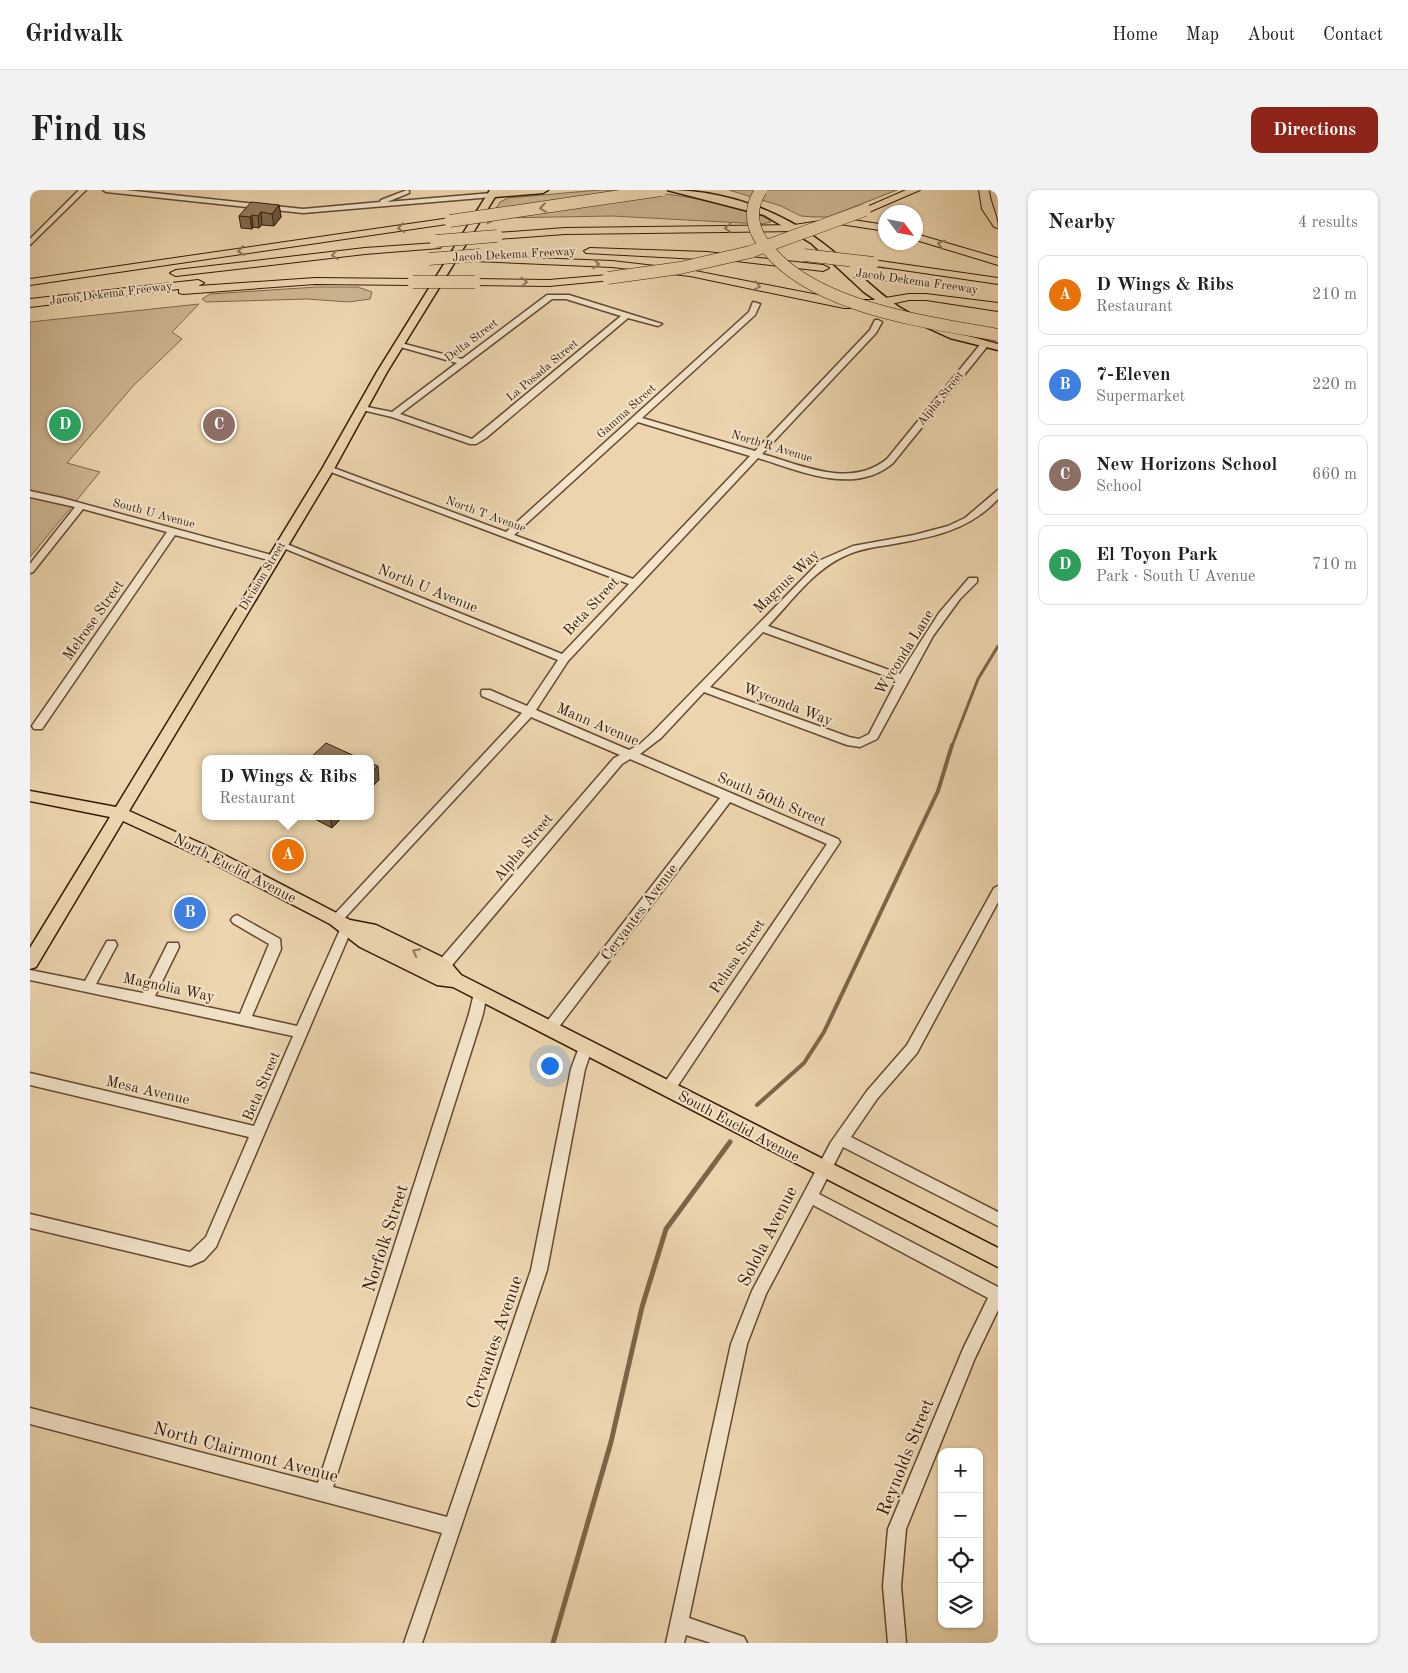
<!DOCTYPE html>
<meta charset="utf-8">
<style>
body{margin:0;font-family:"Old Standard TT",serif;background:#f2f2f2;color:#202124}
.controls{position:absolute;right:15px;bottom:15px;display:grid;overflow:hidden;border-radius:10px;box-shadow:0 1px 4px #0004}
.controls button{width:45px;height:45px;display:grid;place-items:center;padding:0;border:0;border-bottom:1px solid #e0e0e0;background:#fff;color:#202124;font:25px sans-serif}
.compass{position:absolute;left:848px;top:15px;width:45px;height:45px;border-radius:50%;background:#fff;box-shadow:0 1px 4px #0004;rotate:122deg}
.you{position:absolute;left:519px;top:875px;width:18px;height:18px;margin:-12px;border:4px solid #fff;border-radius:50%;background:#1a73e8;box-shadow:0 0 0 8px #1a73e833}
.badge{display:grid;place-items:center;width:32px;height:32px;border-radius:50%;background:#8f2418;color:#fff;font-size:16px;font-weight:700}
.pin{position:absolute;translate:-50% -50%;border:2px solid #fff;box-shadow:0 1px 5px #0006}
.popup{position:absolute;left:172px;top:565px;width:172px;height:65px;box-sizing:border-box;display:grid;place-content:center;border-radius:10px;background:#fff;filter:drop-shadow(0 1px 4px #0005);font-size:16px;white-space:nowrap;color:#757577}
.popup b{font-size:19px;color:#202124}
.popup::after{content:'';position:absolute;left:50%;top:100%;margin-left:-10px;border:10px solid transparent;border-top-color:#fff}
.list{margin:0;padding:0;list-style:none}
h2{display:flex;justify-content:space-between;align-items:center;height:65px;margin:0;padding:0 20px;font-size:21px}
h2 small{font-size:16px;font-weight:400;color:#757577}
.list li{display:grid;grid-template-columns:32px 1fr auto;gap:15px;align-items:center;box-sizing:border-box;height:80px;margin:0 10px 10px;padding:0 10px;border:1px solid #e0e0e0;border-radius:10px}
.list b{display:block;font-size:19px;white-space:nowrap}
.list p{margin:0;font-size:16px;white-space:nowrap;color:#757577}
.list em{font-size:16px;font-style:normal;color:#757577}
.icon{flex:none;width:28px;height:28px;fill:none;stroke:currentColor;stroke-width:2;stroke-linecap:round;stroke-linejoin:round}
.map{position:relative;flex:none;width:968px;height:1453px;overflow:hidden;border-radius:10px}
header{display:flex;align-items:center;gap:30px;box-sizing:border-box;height:70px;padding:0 25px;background:#fff;border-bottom:1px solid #e0e0e0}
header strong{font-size:24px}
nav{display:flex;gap:28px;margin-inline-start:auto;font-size:18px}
.intro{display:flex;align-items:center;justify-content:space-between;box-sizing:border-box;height:120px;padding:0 30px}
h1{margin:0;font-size:35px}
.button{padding:12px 22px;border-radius:10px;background:#8f2418;color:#fff;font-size:18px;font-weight:700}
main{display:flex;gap:30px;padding:0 30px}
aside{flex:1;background:#fff;border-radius:10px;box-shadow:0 1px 4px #0004}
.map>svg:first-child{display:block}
.green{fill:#cdb591;stroke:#80684b}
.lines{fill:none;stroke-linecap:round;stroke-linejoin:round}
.stream-far2{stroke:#7d6448;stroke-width:3}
.stream-far1{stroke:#7d6448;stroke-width:4}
.stream{stroke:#7d6448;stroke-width:5}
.minor-casing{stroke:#62492f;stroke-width:3}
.major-casing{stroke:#341a05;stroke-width:3}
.highway-casing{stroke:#341a05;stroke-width:2}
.minor{fill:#f3e4ca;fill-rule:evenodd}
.major{fill:#ecd5ae;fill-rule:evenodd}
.highway{fill:#ecd5ae;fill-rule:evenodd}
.highway-bridge-casing{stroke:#341a05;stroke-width:13;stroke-linecap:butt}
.highway-bridge{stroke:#ecd5ae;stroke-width:12}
.wall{fill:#7f6a50;stroke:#341a05}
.shaded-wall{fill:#685641;stroke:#341a05}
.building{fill:#947b5d;stroke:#341a05}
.oneway{stroke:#90785a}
.labels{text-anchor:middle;stroke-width:4;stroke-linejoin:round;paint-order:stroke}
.far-street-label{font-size:12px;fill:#341a05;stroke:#f3e4ca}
.street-label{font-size:15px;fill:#341a05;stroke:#f3e4ca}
.near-street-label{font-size:18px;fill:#341a05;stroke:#f3e4ca}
</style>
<header>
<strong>Gridwalk</strong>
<nav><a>Home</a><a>Map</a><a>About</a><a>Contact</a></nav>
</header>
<div class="intro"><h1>Find us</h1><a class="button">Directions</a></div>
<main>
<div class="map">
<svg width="968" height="1453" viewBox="0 0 968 1453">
<rect width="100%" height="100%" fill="#ecd5ae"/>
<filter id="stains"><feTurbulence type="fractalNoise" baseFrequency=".004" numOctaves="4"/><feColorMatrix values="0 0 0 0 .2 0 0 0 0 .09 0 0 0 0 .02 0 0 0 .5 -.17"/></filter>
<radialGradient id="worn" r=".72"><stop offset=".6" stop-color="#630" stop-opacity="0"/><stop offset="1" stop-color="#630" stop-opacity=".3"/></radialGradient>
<g class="green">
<path d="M569,0C615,0 658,5 702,17C714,20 733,24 741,32L732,34L582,26L468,28L457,34L470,12L478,8Z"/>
<polygon points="699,0 867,0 798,27 784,27 771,26 751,16"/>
<polygon points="287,97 328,97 342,102 340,109 319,112 277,109 176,112 172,109 180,104"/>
<polygon points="169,114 142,142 152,149 103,196 37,273 70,282 0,367 0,132"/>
</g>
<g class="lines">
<polyline class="stream-far2" points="922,556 948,489 968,456"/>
<polyline class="stream-far1" points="727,915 774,873 794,842 908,601 922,555"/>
<polyline class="stream" points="523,1453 581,1252 612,1117 636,1039 700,952"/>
<defs>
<g id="minor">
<polygon points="49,0 56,0 0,55 0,49"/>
<polygon points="73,0 96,0 273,19 350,12 351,10 377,0 379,1 379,3 357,12 462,3 465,5 462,7 273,23 76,2"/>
<path d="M517,105H539L632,134L628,136L598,128L456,248L446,254H440L362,227L328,219L332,216L362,222L427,173L367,156V152L432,169ZM522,109H536L591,126L442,249L370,224Z"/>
<path d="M723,112L730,114L725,125L612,228L725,261L840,140L845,130H848L852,132L846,143L732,264C772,275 820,299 857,269L953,151L960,153L863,273C824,306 771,281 728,268L538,471L506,520L599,560L610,554L623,542L791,370L823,356L884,345L918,336L935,328L968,300V309C939,341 899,348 858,355C844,357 830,359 817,365C785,378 762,411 738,436L870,484L909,423L939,388H947V392L930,409L903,446L847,549L830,557L817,555L674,502L631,548L610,564L808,649L810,652L643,903L638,905L633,903L631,899L633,895L797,654L700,612L525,842L520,843L515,842L513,838L515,834L690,608L600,569L592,574L418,780H408L407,776L408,772L584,568L590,565L501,527L310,733H302L300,730L302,727L492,523L452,506L451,503L452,500H460L497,516L528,470L246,355L251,352L254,353L532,464L599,394L293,279L301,277L476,342L719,122ZM608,232L720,266L603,389L484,345ZM733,442L867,490L839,544L829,549L819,547L680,497Z"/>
<polygon points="0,301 32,308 245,366 247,368 242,371 145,345 12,539 4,539 2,536 4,533 137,342 53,319 3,382 0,383 0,374 45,317 0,307"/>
<polygon points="968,696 968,712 887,863 847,909 821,947 968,1022 968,1036 813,957 789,1004 968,1097 968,1120 945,1168 876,1339 871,1396 876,1453 858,1453 853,1396 858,1339 933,1159 958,1108 783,1015 736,1104 717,1154 659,1428 714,1447 717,1453 681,1453 656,1445 654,1453 636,1453 701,1154 722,1101 801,952 837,901 877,855 964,698"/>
<polygon points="207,725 250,749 251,759 222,826 267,836 313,733 321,733 323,736 186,1057 174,1070 160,1076 0,1038 0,1024 160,1062 176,1047 219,947 0,895 0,883 224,936 263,846 0,790 0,780 55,791 77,751 85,751 87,755 66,794 113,803 138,753 148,753 149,757 125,806 210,824 239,754 203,733 201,730 203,727"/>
<polygon points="450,798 455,799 457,803 453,824 303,1297 417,1327 501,1080 541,879 551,852 556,850 561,852 563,856 555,879 517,1080 392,1453 374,1453 412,1343 0,1234 0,1218 288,1293 439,824 445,799"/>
</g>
<g id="major">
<polygon points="460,0 518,0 513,3 465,7 357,182 304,279 99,621 179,657 320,730 346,735 410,766 419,771 431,785 968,1058 968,1077 423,797 407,795 330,757 300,734 167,665 93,631 6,777 0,779 0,758 80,627 0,611 0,601 86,617 292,279 347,182"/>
<path d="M637,0C690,0 745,18 787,49C816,69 839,97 869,117C899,136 934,145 968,154V160L920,148L863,122L834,102L781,53L734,25Z"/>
</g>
<g id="highway">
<polygon points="876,0 890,0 839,22 835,23 830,20"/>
<path d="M949,0H959C960,14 968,25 968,38L964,37L952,19Z"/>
<polygon points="420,28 425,31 424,33 0,95 0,89"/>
<polygon points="810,28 856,35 856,41 810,34 764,41 535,44 467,49 462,46 467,43 535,38 764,35"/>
<polygon points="886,44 968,68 968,75 886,50"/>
<polygon points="406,53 412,56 410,58 335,64 146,86 140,83 146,80 335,58"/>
<polygon points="560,58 677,62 793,75 799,78 793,81 706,71 556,63 554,61"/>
<polygon points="448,66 582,71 660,80 814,110 843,110 879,104 896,104 968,113 968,121 896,110 879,110 843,118 814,118 660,86 582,77 444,71 442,69"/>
<polygon points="843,70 968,88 968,94 839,75 839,71"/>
<polygon points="578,85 584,88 582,90 519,96 445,95 439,92 445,89 519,90"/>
<polygon points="285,88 383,89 389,92 383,95 285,94 153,104 149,103 149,99 0,117 0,109 168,90 174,93 168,96"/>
</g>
</defs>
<use href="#minor" class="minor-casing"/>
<use href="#major" class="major-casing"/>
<use href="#highway" class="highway-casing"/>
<use href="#minor" class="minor"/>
<use href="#major" class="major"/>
<use href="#highway" class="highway"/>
<defs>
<g id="highway-bridge">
<path d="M731,0C719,18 721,36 733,53C780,118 893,131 968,145"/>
<polyline points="420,31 631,0"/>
<polyline points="406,51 467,46"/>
<polyline points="774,65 843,73"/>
<polyline points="399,69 450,65"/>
<polyline points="824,81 858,85"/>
<polyline points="578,88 650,78 720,62 835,20"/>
<polyline points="383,92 445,92"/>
</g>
</defs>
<use href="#highway-bridge" class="highway-bridge-casing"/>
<use href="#highway-bridge" class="highway-bridge"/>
</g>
<g class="wall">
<polygon points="249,15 251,27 244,36 232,35 229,38 223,37 222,39 211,38 209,26"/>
<polygon points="279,626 313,626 302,638"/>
</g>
<g class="shaded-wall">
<polygon points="249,15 251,27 244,36 242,24"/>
<polygon points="231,22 232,35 229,38 228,26"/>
<polygon points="222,25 223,37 222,39 220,27"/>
<polygon points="348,576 349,590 340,599 340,584"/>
<polygon points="300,626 313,626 302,638"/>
</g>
<g class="building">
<polygon points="221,12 249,15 242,24 231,22 228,26 222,25 220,27 209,26"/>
<polygon points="296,553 331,569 279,569"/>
<polygon points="340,573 348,576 340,584"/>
</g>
<defs><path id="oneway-chevron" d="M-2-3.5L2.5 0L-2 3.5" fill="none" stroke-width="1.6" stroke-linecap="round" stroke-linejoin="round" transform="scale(1.25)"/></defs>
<g class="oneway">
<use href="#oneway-chevron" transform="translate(513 18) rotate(171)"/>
<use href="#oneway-chevron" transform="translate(371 38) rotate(172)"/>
<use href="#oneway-chevron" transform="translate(698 38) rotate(180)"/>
<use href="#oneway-chevron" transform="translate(911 54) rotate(-164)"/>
<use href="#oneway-chevron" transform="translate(211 61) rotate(172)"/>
<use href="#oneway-chevron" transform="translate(305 65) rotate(173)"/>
<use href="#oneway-chevron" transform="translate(566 74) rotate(2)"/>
<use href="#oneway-chevron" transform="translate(494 92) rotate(1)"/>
<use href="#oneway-chevron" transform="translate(727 96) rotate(11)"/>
<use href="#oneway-chevron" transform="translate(386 762) rotate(-153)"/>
</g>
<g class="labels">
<g class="far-street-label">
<text transform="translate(484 64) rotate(-3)" y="4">Jacob Dekema Freeway</text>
<text transform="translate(887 91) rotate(8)" y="4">Jacob Dekema Freeway</text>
<text transform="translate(81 103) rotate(-7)" y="4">Jacob Dekema Freeway</text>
<text transform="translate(441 150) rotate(-37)" y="4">Delta Street</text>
<text transform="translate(512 180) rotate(-40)" y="4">La Posada Street</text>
<text transform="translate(910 208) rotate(-51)" y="4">Alpha Street</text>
<text transform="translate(596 221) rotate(-42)" y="4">Gamma Street</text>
<text transform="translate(742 256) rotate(17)" y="4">North R Avenue</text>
<text transform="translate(124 323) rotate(15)" y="4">South U Avenue</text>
<text transform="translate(456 324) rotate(20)" y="4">North T Avenue</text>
<text transform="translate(232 386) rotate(-59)" y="4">Division Street</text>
</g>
<g class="street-label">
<text transform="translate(756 391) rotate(-44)" y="5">Magnus Way</text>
<text transform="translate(398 398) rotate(22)" y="5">North U Avenue</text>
<text transform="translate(561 416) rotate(-47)" y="5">Beta Street</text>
<text transform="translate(63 430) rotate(-55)" y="5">Melrose Street</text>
<text transform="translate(874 462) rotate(-58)" y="5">Wyconda Lane</text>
<text transform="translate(758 514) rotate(21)" y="5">Wyconda Way</text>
<text transform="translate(568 534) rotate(23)" y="5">Mann Avenue</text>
<text transform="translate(742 609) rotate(23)" y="5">South 50th Street</text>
<text transform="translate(493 657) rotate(-50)" y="5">Alpha Street</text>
<text transform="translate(205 678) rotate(27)" y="5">North Euclid Avenue</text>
<text transform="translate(609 722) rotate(-53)" y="5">Cervantes Avenue</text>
<text transform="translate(707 766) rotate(-56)" y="5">Pelusa Street</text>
<text transform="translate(139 797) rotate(12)" y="5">Magnolia Way</text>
<text transform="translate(231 896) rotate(-67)" y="5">Beta Street</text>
<text transform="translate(118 900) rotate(13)" y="5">Mesa Avenue</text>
<text transform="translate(709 936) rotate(28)" y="5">South Euclid Avenue</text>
</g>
<g class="near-street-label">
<text transform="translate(737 1046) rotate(-63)" y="6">Solola Avenue</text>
<text transform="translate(355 1048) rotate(-72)" y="6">Norfolk Street</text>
<text transform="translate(464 1152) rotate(-71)" y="6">Cervantes Avenue</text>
<text transform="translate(216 1262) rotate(15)" y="6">North Clairmont Avenue</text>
<text transform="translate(875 1267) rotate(-68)" y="6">Reynolds Street</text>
</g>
</g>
<rect width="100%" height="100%" filter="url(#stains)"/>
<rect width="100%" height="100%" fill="url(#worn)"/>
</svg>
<div class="controls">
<button>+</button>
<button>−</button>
<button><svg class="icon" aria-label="locate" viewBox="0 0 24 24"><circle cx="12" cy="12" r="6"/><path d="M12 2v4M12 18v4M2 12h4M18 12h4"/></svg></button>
<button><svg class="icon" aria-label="layers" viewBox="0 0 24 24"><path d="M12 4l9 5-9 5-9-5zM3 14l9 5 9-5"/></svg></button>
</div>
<svg class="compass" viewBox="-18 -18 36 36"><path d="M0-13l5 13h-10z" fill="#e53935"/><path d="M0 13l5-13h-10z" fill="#757577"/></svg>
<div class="you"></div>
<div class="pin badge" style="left:258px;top:665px;background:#e8710a">A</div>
<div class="popup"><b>D Wings &amp; Ribs</b>Restaurant</div>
<div class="pin badge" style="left:160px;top:723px;background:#3f7fe0">B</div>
<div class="pin badge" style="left:189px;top:235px;background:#8d6e63">C</div>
<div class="pin badge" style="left:35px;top:235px;background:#2e9e5b">D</div>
</div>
<aside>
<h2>Nearby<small>4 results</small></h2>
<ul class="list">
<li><span class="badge" style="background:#e8710a">A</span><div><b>D Wings &amp; Ribs</b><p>Restaurant</p></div><em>210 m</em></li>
<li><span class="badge" style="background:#3f7fe0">B</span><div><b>7-Eleven</b><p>Supermarket</p></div><em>220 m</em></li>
<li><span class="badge" style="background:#8d6e63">C</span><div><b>New Horizons School</b><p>School</p></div><em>660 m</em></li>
<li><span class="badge" style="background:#2e9e5b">D</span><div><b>El Toyon Park</b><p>Park · South U Avenue</p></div><em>710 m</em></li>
</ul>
</aside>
</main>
